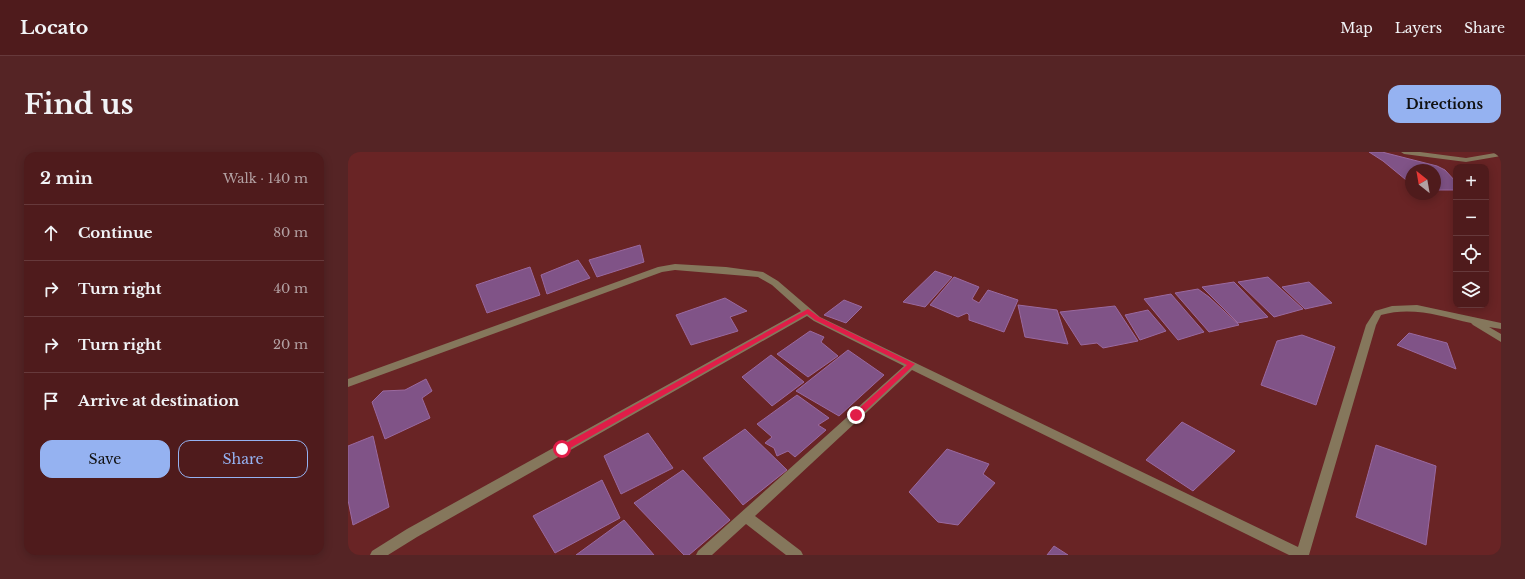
<!DOCTYPE html>
<meta charset="utf-8">
<style>
body{margin:0;font-family:"Libre Baskerville",serif;background:#552425;color:#f1f3f6}
.controls{position:absolute;right:12px;top:12px;display:grid;overflow:hidden;border-radius:8px;box-shadow:0 2px 10px #0003}
.controls button{width:36px;height:36px;display:grid;place-items:center;padding:0;border:0;border-bottom:1px solid #66393b;background:#4f1b1c;color:#f1f3f6;font:20px sans-serif}
.compass{position:absolute;left:1057px;top:12px;width:36px;height:36px;border-radius:50%;background:#4f1b1c;box-shadow:0 2px 10px #0003;rotate:329deg}
.stop{position:absolute;width:12px;height:12px;margin:-9px;border:3px solid #e11d48;border-radius:50%;background:#fff}
.stop.end{background:#e11d48;border-color:#fff;box-shadow:0 1px 4px #0008}
.list{margin:0;padding:0;list-style:none}
h2{display:flex;justify-content:space-between;align-items:center;height:52px;margin:0;padding:0 16px;font-size:17px}
h2 small{font-size:13px;font-weight:400;color:#b3a1a3}
.list li{display:grid;grid-template-columns:26px 1fr auto;gap:12px;align-items:center;box-sizing:border-box;height:56px;padding:0 16px;border-top:1px solid #66393b}
.list b{display:block;font-size:15px;white-space:nowrap}
.list em{font-size:13px;font-style:normal;color:#b3a1a3}
.actions{display:flex;gap:8px;padding:12px 16px}
.actions a{flex:1;padding:9px 0;border:1px solid #95b2f1;border-radius:12px;text-align:center;font-size:14px;color:#95b2f1}
.actions .main{background:#95b2f1;color:#111}
.icon{flex:none;width:22px;height:22px;fill:none;stroke:currentColor;stroke-width:2;stroke-linecap:round;stroke-linejoin:round}
.map{position:relative;flex:none;width:1153px;height:403px;overflow:hidden;border-radius:12px}
header{display:flex;align-items:center;gap:24px;box-sizing:border-box;height:56px;padding:0 20px;background:#4f1b1c;border-bottom:1px solid #66393b}
header strong{font-size:19px}
nav{display:flex;gap:22px;margin-inline-start:auto;font-size:14px}
.intro{display:flex;align-items:center;justify-content:space-between;box-sizing:border-box;height:96px;padding:0 24px}
h1{margin:0;font-size:28px}
.button{padding:10px 18px;border-radius:12px;background:#95b2f1;color:#111;font-size:14px;font-weight:700}
main{display:flex;gap:24px;padding:0 24px}
aside{flex:1;background:#4f1b1c;border-radius:12px;box-shadow:0 2px 10px #0003}
.map>svg:first-child{display:block}
.building{fill:#805387;stroke:#9a69a0}
.lines{fill:none;stroke-linecap:round;stroke-linejoin:round}
.minor{fill:#85775c;fill-rule:evenodd}
.route{fill:#e11d48}
</style>
<header>
<strong>Locato</strong>
<nav><a>Map</a><a>Layers</a><a>Share</a></nav>
</header>
<div class="intro"><h1>Find us</h1><a class="button">Directions</a></div>
<main>
<aside>
<h2>2 min<small>Walk · 140 m</small></h2>
<ul class="list">
<li><svg class="icon" aria-label="ahead" viewBox="0 0 24 24"><path d="M12 20V5M6 11l6-6 6 6"/></svg><div><b>Continue</b></div><em>80 m</em></li>
<li><svg class="icon" aria-label="right" viewBox="0 0 24 24"><path d="M7 20v-9h11M14 6l5 5-5 5"/></svg><div><b>Turn right</b></div><em>40 m</em></li>
<li><svg class="icon" aria-label="right" viewBox="0 0 24 24"><path d="M7 20v-9h11M14 6l5 5-5 5"/></svg><div><b>Turn right</b></div><em>20 m</em></li>
<li><svg class="icon" aria-label="arrive" viewBox="0 0 24 24"><path d="M6 21V4h12l-3 4 3 4H6"/></svg><div><b>Arrive at destination</b></div></li>
</ul>
<div class="actions"><a class="main">Save</a><a>Share</a></div>
</aside>
<div class="map">
<svg width="1153" height="403" viewBox="0 0 1153 403">
<rect width="100%" height="100%" fill="#692425"/>
<g class="building">
<polygon points="1021,0 1034,0 1089,14 1097,18 1108,30 1108,38 1087,38 1087,18 1063,18 1063,32 1035,9"/>
<polygon points="292,93 296,110 249,125 241,108"/>
<polygon points="230,108 242,126 199,142 193,123"/>
<polygon points="182,115 192,143 139,161 128,133"/>
<polygon points="587,119 604,125 577,155 555,150"/>
<polygon points="606,125 631,135 624,147 631,151 640,138 670,148 656,180 621,168 621,163 619,161 610,165 582,153"/>
<polygon points="920,125 955,157 926,165 890,130"/>
<polygon points="886,130 920,165 890,171 854,135"/>
<polygon points="961,130 984,151 957,157 934,135"/>
<polygon points="850,137 861,145 891,173 861,180 827,141"/>
<polygon points="823,142 856,180 830,188 796,147"/>
<polygon points="377,146 399,159 382,165 390,179 343,193 328,163"/>
<polygon points="496,148 514,155 498,171 476,163"/>
<polygon points="670,153 709,158 720,192 677,185"/>
<polygon points="767,154 790,189 755,196 749,191 733,193 712,160"/>
<polygon points="800,158 818,179 792,188 777,163"/>
<polygon points="462,179 476,185 473,190 490,204 460,225 429,202"/>
<polygon points="1061,181 1099,191 1108,217 1049,193"/>
<polygon points="954,183 987,195 968,253 913,233 929,189"/>
<polygon points="500,198 536,223 491,264 448,239"/>
<polygon points="423,203 456,230 424,254 394,225"/>
<polygon points="78,227 84,239 74,246 82,266 37,287 24,250 35,239 57,238"/>
<polygon points="449,243 481,266 470,273 478,278 447,305 440,299 429,304 426,296 417,291 424,285 409,272"/>
<polygon points="834,270 887,299 845,339 798,308"/>
<polygon points="397,277 439,318 395,353 355,306"/>
<polygon points="300,281 325,316 273,342 256,304"/>
<polygon points="25,284 41,355 5,373 0,348 0,294"/>
<polygon points="1028,293 1088,314 1078,393 1008,365"/>
<polygon points="599,297 641,312 635,322 647,331 610,373 590,370 561,340"/>
<polygon points="335,318 382,368 341,403 336,403 286,351"/>
<polygon points="254,328 272,366 207,401 185,364"/>
<polygon points="276,368 306,403 228,403"/>
<polygon points="706,394 720,403 699,403"/>
</g>
<g class="lines">
<g class="minor">
<polygon points="1053,0 1072,0 1118,6 1153,0 1153,4 1118,10 1056,2"/>
<path d="M327,112L378,115L415,120L430,129L472,165L950,395L1018,173L1027,159L1044,154L1069,153L1153,171V177L1141,175L1153,182V190L1125,173L1123,171C1093,164 1064,154 1033,163L1028,173L961,403H941L564,218L407,364L453,399L455,403H438L398,372L364,403H348L350,399L556,214L466,169L459,164L69,385L40,403H22L24,399L59,377L453,159L424,133L410,125L327,118L314,120L0,235V227L310,115Z"/>
</g>
</g>
<polygon class="route" points="460,157 471,165 567,212 511,265 506,265 506,261 559,213 467,168 459,162 217,299 211,299 211,295"/>
</svg>
<div class="controls">
<button>+</button>
<button>−</button>
<button><svg class="icon" aria-label="locate" viewBox="0 0 24 24"><circle cx="12" cy="12" r="6"/><path d="M12 2v4M12 18v4M2 12h4M18 12h4"/></svg></button>
<button><svg class="icon" aria-label="layers" viewBox="0 0 24 24"><path d="M12 4l9 5-9 5-9-5zM3 14l9 5 9-5"/></svg></button>
</div>
<svg class="compass" viewBox="-18 -18 36 36"><path d="M0-13l5 13h-10z" fill="#e53935"/><path d="M0 13l5-13h-10z" fill="#b3a1a3"/></svg>
<div class="stop" style="left:214px;top:297px"></div>
<div class="stop end" style="left:508px;top:263px"></div>
</div>
</main>
